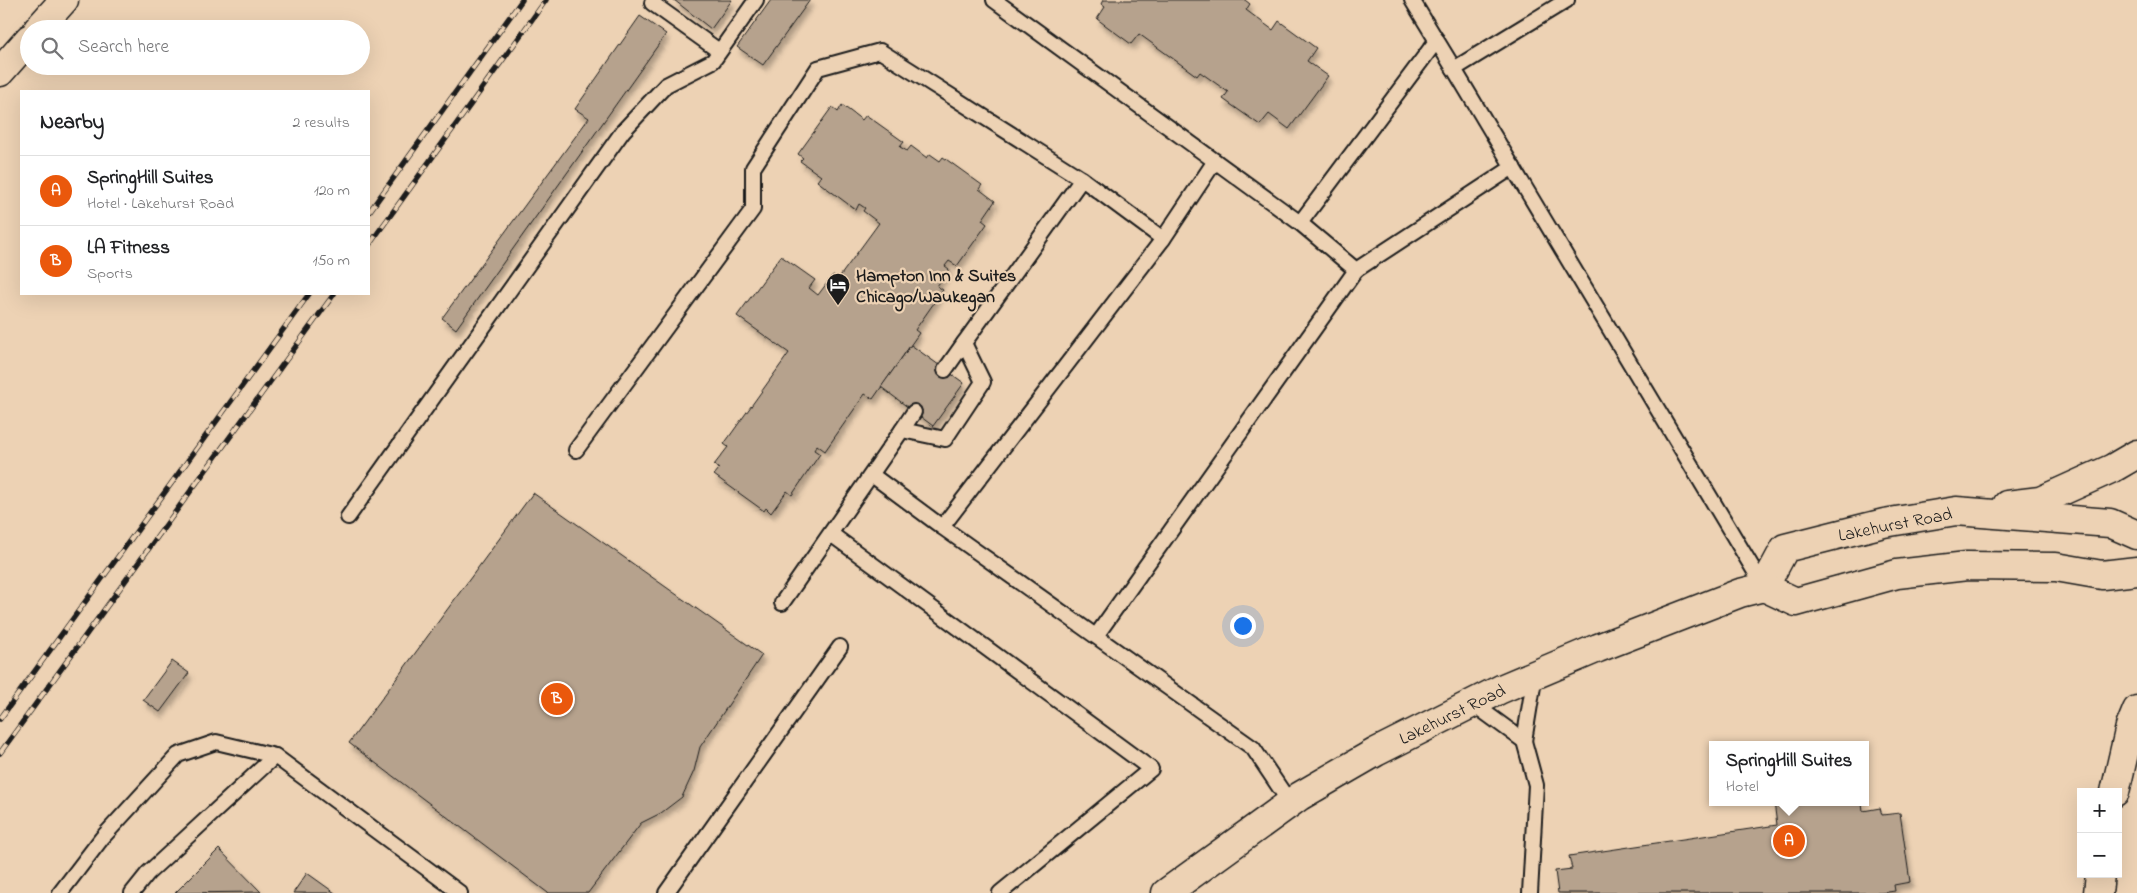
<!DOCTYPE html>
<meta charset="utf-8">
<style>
body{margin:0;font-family:"Indie Flower",sans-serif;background:#f2f2f2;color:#202124}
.controls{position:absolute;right:15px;bottom:15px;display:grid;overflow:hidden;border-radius:0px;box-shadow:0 5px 20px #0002}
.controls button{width:45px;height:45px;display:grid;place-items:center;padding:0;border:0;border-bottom:1px solid #e0e0e0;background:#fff;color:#202124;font:25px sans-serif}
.you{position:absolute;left:1242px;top:625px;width:18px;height:18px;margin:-12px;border:4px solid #fff;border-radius:50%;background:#1a73e8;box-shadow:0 0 0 8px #1a73e833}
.badge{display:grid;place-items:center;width:32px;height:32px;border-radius:50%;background:#ea580c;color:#fff;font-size:16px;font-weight:700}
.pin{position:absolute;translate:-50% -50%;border:2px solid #fff;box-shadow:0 1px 5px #0006}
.popup{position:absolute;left:1709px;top:741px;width:160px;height:65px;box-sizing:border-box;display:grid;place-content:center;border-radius:0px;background:#fff;filter:drop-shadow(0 1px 4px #0005);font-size:16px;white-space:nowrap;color:#757577}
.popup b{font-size:19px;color:#202124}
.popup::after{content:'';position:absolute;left:50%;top:100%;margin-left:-10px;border:10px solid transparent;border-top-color:#fff}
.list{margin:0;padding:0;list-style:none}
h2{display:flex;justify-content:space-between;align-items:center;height:65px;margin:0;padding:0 20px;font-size:21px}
h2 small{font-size:16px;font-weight:400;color:#757577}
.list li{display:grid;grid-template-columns:32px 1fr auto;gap:15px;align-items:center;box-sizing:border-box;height:70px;padding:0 20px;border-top:1px solid #e0e0e0}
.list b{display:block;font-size:19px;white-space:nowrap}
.list p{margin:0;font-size:16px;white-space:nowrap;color:#757577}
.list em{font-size:16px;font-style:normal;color:#757577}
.icon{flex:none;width:28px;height:28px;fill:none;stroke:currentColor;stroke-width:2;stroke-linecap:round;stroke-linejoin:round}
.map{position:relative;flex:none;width:2137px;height:893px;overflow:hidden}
.search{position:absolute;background:#fff;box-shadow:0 5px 20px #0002;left:20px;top:20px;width:350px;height:55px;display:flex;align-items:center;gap:12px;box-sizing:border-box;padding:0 18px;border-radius:28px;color:#757577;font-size:19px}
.panel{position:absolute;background:#fff;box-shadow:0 5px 20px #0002;left:20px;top:90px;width:350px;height:205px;border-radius:0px}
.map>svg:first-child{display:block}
.building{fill:#b6a28d;stroke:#1c1c1c;filter:url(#shadow)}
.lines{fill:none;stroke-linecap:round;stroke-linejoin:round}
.lane-casing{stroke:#1c1c1c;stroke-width:18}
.street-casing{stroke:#1c1c1c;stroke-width:31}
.secondary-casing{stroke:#1c1c1c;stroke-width:31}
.lane{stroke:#edd2b4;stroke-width:14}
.street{stroke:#edd2b4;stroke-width:28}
.secondary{stroke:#edd2b4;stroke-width:28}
.rail-casing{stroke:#1c1c1c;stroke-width:5.5}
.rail{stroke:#edd2b4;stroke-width:4;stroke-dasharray:11;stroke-linecap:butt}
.labels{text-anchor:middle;stroke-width:4.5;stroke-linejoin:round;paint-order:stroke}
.poi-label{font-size:18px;font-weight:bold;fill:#1c1c1c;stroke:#edd2b4;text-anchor:start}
.street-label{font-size:18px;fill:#1c1c1c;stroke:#edd2b4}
</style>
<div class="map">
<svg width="2137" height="893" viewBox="0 0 2137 893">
<defs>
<filter id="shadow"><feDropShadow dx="3" dy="5.5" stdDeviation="2.5" flood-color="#0004"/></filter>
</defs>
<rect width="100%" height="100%" fill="#edd2b4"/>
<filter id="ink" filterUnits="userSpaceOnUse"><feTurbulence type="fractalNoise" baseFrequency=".02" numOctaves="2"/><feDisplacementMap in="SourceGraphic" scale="10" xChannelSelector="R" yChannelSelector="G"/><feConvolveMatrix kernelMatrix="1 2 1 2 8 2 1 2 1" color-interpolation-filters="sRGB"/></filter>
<g filter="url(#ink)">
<g class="building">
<polygon points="674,0 732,0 711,29"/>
<polygon points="771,0 810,0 763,65 737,47"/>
<polygon points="1103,0 1245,0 1250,4 1246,10 1273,30 1279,21 1316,48 1307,61 1328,76 1289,129 1269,114 1260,125 1223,99 1228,92 1200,72 1197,76 1139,34 1131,44 1097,19 1105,7 1101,4"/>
<polygon points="640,16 666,34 456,329 442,318 589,118 575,109"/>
<polygon points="842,105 862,120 866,115 904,142 900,147 907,151 911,146 927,158 930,154 940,161 943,157 982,185 979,189 995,201 982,220 987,224 957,266 949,261 945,266 949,269 937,286 943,290 915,330 919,333 873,399 865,394 825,451 817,445 814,450 820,454 792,495 787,491 771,513 766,508 764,511 714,475 719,469 714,465 728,447 724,444 789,353 737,316 781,256 815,280 809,288 818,295 833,275 838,279 879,223 863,211 865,208 859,204 856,210 817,181 821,176 800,161 803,158 798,154 832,107 838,112"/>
<polygon points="911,345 964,383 933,426 881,387"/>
<polygon points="533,493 762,655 700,747 694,771 682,797 661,813 641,823 588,893 548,893 349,743"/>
<polygon points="172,661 189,673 160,712 143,700"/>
<polygon points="1774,802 1862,802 1863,811 1880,808 1882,815 1900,813 1910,882 1894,885 1895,891 1881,893 1558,893 1555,871 1572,869 1569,856 1777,825"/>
<polygon points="219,849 261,892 175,893"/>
<polygon points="307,873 335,893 293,893"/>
</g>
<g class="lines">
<defs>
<g id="lane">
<polyline points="654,0 652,3 719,51"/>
<polyline points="994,0 1300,223 1437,40"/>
<polyline points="1412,0 1454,69"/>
<polyline points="1567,0 1454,69 1764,587"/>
<polyline points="1300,223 1356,270 1513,167"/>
<polyline points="1163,239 1215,161"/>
<polyline points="945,370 964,343"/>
<polyline points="902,430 914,412"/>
<polyline points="576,450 753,209 753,168 818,68 880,51 1082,179"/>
<polyline points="872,475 942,527"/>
<polyline points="348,517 623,131 666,85 713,61 756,0"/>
<polyline points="831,534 1151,769 1000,893"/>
<polyline points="782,603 902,430 945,439 983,382 964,343 1082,179 1163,239 942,527 1253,748 1290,803"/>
<polyline points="1096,636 1356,270"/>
<polyline points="1472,703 1524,741 1535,674"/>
<polyline points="1524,741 1536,785 1530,893"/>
<polyline points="60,893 102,838 178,755 216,742 275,756 460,893"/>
<polyline points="132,893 148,873 275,756"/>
<polyline points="666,893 840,647"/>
</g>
<g id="street">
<polyline points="38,29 64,0"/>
<polyline points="0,72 29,39"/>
</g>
<g id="secondary">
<polyline points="2007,505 2040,501 2113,468 2137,454"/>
<polyline points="1764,587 1785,548 1884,523 1956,511 2110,523 2137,535"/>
<polyline points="2115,792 2130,727 2137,710"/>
<polyline points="1166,893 1300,796 1376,752 1501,689 1598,648 1740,593 1764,587 1796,602 1897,574 1967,566 2056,567 2102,575 2137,571"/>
<polyline points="2098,893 2100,874"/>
</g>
</defs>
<use href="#lane" class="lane-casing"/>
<use href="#street" class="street-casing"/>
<use href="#secondary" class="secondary-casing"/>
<use href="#lane" class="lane"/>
<use href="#street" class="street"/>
<use href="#secondary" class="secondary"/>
<defs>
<g id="rail">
<polyline points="369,212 522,0"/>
<polyline points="369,245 546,0"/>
<polyline points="0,719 309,294"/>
<polyline points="0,753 334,294"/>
</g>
</defs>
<use href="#rail" class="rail-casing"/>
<use href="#rail" class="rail"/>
</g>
</g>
<defs>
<symbol id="hotel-pin" viewBox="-11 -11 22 30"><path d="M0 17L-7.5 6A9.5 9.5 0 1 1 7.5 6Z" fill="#1c1c1c" stroke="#edd2b4"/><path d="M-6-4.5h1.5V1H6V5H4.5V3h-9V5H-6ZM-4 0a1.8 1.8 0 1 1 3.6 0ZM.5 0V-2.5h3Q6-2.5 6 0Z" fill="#fff"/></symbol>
</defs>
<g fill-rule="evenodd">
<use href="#hotel-pin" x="824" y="271" width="28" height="38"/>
</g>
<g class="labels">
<g class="poi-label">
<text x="856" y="281">Hampton Inn &amp; Suites<tspan x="856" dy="21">Chicago/Waukegan</tspan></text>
</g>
<g class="street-label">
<text transform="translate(1895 524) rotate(-11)" y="6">Lakehurst Road</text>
<text transform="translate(1452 714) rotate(-26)" y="6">Lakehurst Road</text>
</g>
</g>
</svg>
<div class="controls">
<button>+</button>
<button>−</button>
</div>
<div class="you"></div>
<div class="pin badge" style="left:1789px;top:841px">A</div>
<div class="popup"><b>SpringHill Suites</b>Hotel</div>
<div class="pin badge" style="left:557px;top:699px">B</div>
<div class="search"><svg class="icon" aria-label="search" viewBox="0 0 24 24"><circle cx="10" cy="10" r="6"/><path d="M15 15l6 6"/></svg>Search here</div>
<section class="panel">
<h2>Nearby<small>2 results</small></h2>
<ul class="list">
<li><span class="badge">A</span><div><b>SpringHill Suites</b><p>Hotel · Lakehurst Road</p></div><em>120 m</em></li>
<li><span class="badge">B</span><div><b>LA Fitness</b><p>Sports</p></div><em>150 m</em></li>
</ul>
</section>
</div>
